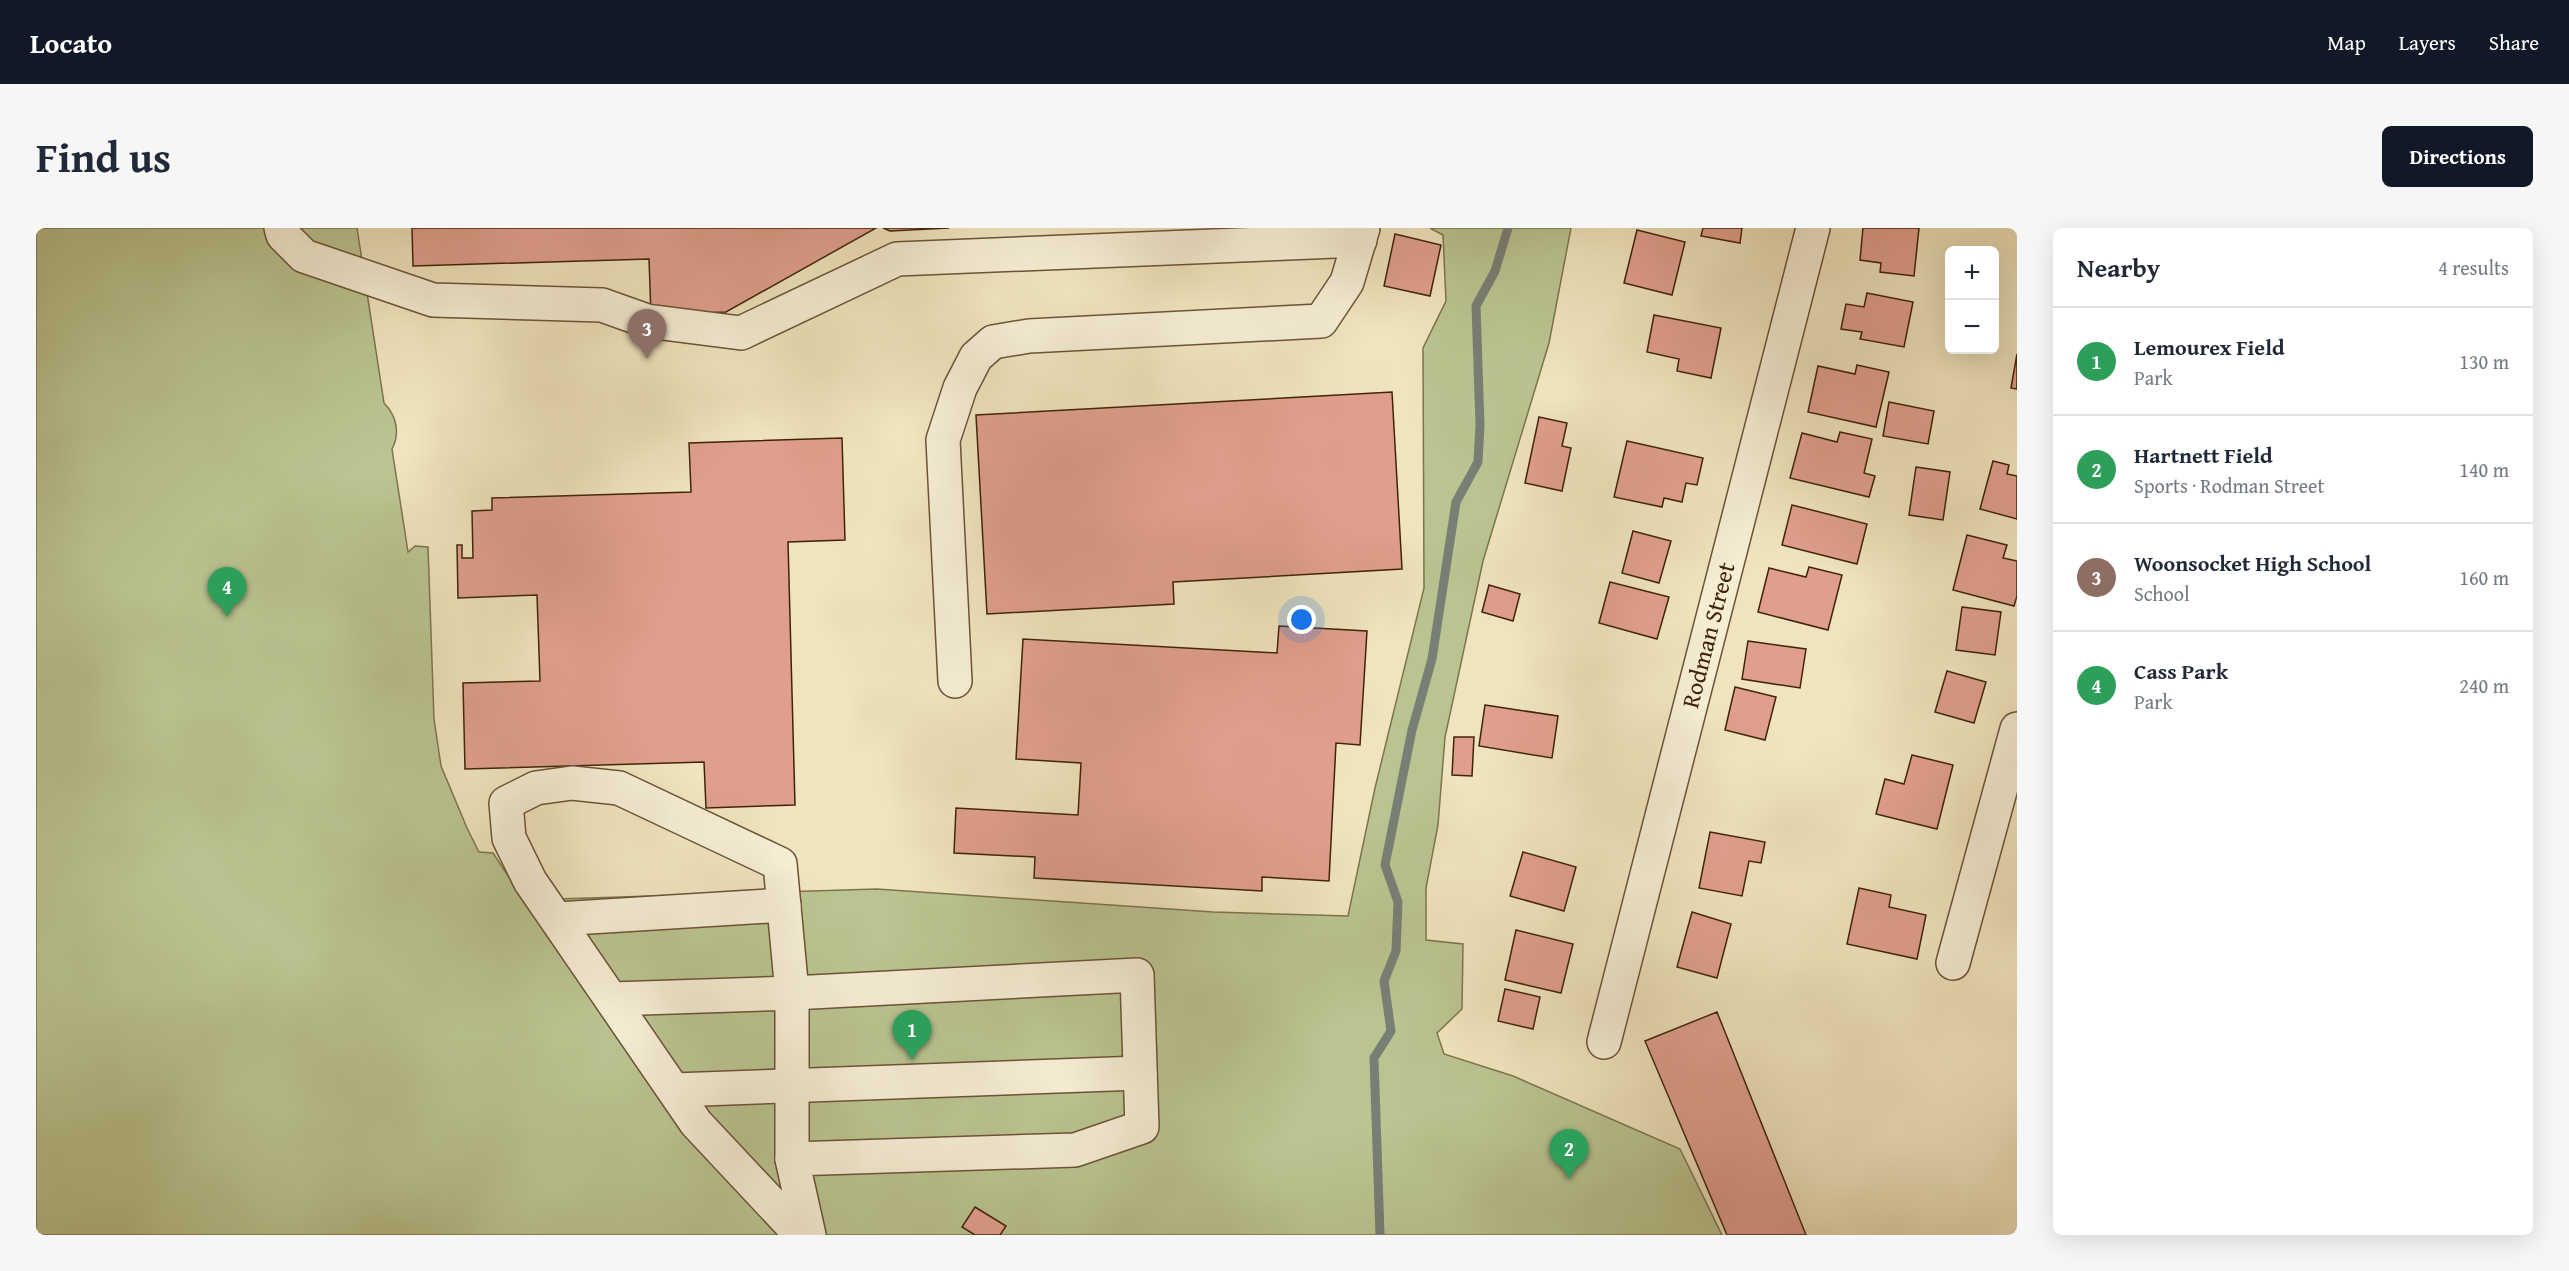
<!DOCTYPE html>
<meta charset="utf-8">
<style>
body{margin:0;font-family:"Gentium Book Plus",serif;background:#f6f6f7;color:#1f2937}
.controls{position:absolute;right:18px;top:18px;display:grid;overflow:hidden;border-radius:9px;box-shadow:0 6px 24px #0002}
.controls button{width:54px;height:54px;display:grid;place-items:center;padding:0;border:0;border-bottom:2px solid #e0e1e3;background:#fff;color:#1f2937;font:30px sans-serif}
.you{position:absolute;left:1266px;top:392px;width:21px;height:21px;margin:-15px;border:4px solid #fff;border-radius:50%;background:#1a73e8;box-shadow:0 0 0 9px #1a73e833}
.badge{display:grid;place-items:center;width:39px;height:39px;border-radius:50%;background:#111827;color:#fff;font-size:20px;font-weight:700}
.pin{position:absolute;translate:-50% -50px;filter:drop-shadow(0 2px 3px #0008)}
.pin::after{content:'';position:absolute;top:32px;width:21px;height:18px;background:inherit;clip-path:polygon(0 0,100% 0,50% 100%)}
.list{margin:0;padding:0;list-style:none}
h2{display:flex;justify-content:space-between;align-items:center;height:78px;margin:0;padding:0 24px;font-size:26px}
h2 small{font-size:20px;font-weight:400;color:#747a83}
.list li{display:grid;grid-template-columns:39px 1fr auto;gap:18px;align-items:center;box-sizing:border-box;height:108px;padding:0 24px;border-top:2px solid #e0e1e3}
.list b{display:block;font-size:22px;white-space:nowrap}
.list p{margin:0;font-size:20px;white-space:nowrap;color:#747a83}
.list em{font-size:20px;font-style:normal;color:#747a83}
.map{position:relative;flex:none;width:1981px;height:1007px;overflow:hidden;border-radius:9px}
header{display:flex;align-items:center;gap:36px;box-sizing:border-box;height:84px;padding:0 30px;background:#111827;color:#fff}
header strong{font-size:28px}
nav{display:flex;gap:33px;margin-inline-start:auto;font-size:21px}
.intro{display:flex;align-items:center;justify-content:space-between;box-sizing:border-box;height:144px;padding:0 36px}
h1{margin:0;font-size:42px}
.button{padding:15px 27px;border-radius:9px;background:#111827;color:#fff;font-size:21px;font-weight:700}
main{display:flex;gap:36px;padding:0 36px}
aside{flex:1;background:#fff;border-radius:9px;box-shadow:0 6px 24px #0002}
.map>svg:first-child{display:block}
.green{fill:#bac490;stroke:#7d744d;stroke-width:1.5}
.lines{fill:none;stroke-linecap:round;stroke-linejoin:round}
.stream{stroke:#797f75;stroke-width:9}
.building{fill:#e09f8d;stroke:#40230a;stroke-width:1.5}
.minor-casing{stroke:#6c5337;stroke-width:36}
.minor{stroke:#f5edd4;stroke-width:33}
.labels{text-anchor:middle;stroke-width:6;stroke-linejoin:round;paint-order:stroke}
.street-label{font-size:24px;fill:#40230a;stroke:#f5edd4}
</style>
<header>
<strong>Locato</strong>
<nav><a>Map</a><a>Layers</a><a>Share</a></nav>
</header>
<div class="intro"><h1>Find us</h1><a class="button">Directions</a></div>
<main>
<div class="map">
<svg width="1981" height="1007" viewBox="0 0 1981 1007">
<rect width="100%" height="100%" fill="#efe4bd"/>
<filter id="stains"><feTurbulence type="fractalNoise" baseFrequency=".00333" numOctaves="4"/><feColorMatrix values="0 0 0 0 .2 0 0 0 0 .09 0 0 0 0 .02 0 0 0 .5 -.17"/></filter>
<radialGradient id="worn" r=".72"><stop offset=".6" stop-color="#630" stop-opacity="0"/><stop offset="1" stop-color="#630" stop-opacity=".3"/></radialGradient>
<path class="green" d="M0,0H321L348,175C361,188 364,206 356,221L372,324L379,318L392,319L398,491L405,538L431,600L443,624L457,625L488,672L841,661L1177,684L1312,688L1339,560L1388,360L1387,120L1410,73L1407,7L1394,0H1535L1513,115L1447,333L1409,509L1402,597L1390,660V712L1427,716L1426,781L1401,805L1408,826L1477,848L1644,921L1686,1007H0Z"/>
<g class="lines">
<polyline class="stream" points="1344,1007 1338,830 1355,803 1348,753 1360,723 1362,674 1349,637 1376,502 1396,431 1420,274 1442,234 1444,197 1440,78 1459,43 1472,0"/>
</g>
<g class="building">
<polygon points="376,0 840,0 690,84 615,87 613,31 377,38"/>
<polygon points="847,0 913,0 854,3"/>
<polygon points="1667,0 1706,0 1704,15 1665,8"/>
<polygon points="1827,0 1883,0 1878,48 1844,44 1845,35 1824,32"/>
<polygon points="1601,2 1649,14 1636,67 1588,55"/>
<polygon points="1359,6 1405,17 1394,68 1348,58"/>
<polygon points="1831,65 1877,74 1868,119 1824,111 1826,104 1805,101 1810,76 1828,79"/>
<polygon points="1618,87 1685,100 1675,150 1641,143 1643,131 1611,124"/>
<polygon points="1981,126 1981,161 1975,160"/>
<polygon points="1821,137 1853,144 1840,199 1772,184 1782,138 1819,146"/>
<polygon points="1356,164 1366,341 1137,354 1138,376 951,386 940,187"/>
<polygon points="1853,174 1898,183 1892,216 1847,208"/>
<polygon points="1503,189 1531,195 1526,218 1535,220 1526,263 1489,255"/>
<polygon points="1804,204 1836,211 1828,245 1839,248 1833,269 1754,250 1766,205 1801,214"/>
<polygon points="806,210 809,312 752,314 759,577 670,580 668,534 429,541 427,455 504,453 501,367 422,370 421,317 426,317 426,330 437,330 436,283 456,282 456,270 655,264 653,215"/>
<polygon points="1591,213 1667,230 1661,257 1650,255 1646,274 1628,270 1626,279 1578,269"/>
<polygon points="1957,233 1973,237 1971,246 1981,248 1981,291 1944,281"/>
<polygon points="1880,239 1914,244 1907,292 1873,287"/>
<polygon points="1756,277 1831,296 1821,336 1746,317"/>
<polygon points="1597,303 1635,313 1623,355 1586,345"/>
<polygon points="1931,307 1971,317 1967,330 1981,333 1981,368 1978,378 1917,362"/>
<polygon points="1773,339 1806,347 1792,402 1722,384 1733,340 1770,349"/>
<polygon points="1574,354 1633,369 1621,411 1563,395"/>
<polygon points="1453,357 1484,366 1477,393 1446,384"/>
<polygon points="1926,379 1965,384 1959,427 1920,422"/>
<polygon points="1243,398 1331,403 1324,517 1300,515 1293,653 1226,649 1226,663 998,650 999,629 918,625 920,580 1042,587 1045,535 980,531 987,411 1241,425"/>
<polygon points="1712,413 1770,421 1764,460 1706,451"/>
<polygon points="1911,443 1950,454 1938,495 1899,484"/>
<polygon points="1699,459 1740,469 1729,512 1689,502"/>
<polygon points="1449,477 1522,488 1516,530 1443,518"/>
<polygon points="1418,509 1438,509 1436,548 1416,547"/>
<polygon points="1876,527 1917,537 1901,601 1840,586 1849,551 1868,556"/>
<polygon points="1674,604 1729,614 1725,635 1713,633 1706,668 1663,660"/>
<polygon points="1487,624 1540,639 1528,683 1474,668"/>
<polygon points="1823,660 1855,667 1853,679 1890,687 1881,731 1811,716"/>
<polygon points="1656,684 1695,696 1681,750 1641,739"/>
<polygon points="1480,702 1537,716 1525,765 1469,752"/>
<polygon points="1469,761 1504,769 1497,801 1462,793"/>
<polygon points="1681,784 1770,1007 1691,1007 1609,813"/>
<polygon points="939,979 970,998 964,1007 939,1007 926,999"/>
</g>
<g class="lines">
<defs>
<g id="minor">
<polyline points="245,0 247,7 268,28 397,72 566,77 611,93 705,105 861,31 1324,12"/>
<polyline points="919,453 907,212 924,160 940,129 957,114 993,108 1285,93 1311,54 1327,0"/>
<polyline points="521,691 748,677"/>
<polyline points="1917,735 1981,501"/>
<polyline points="576,771 756,765 756,931"/>
<path id="s1" d="M1568,814L1777,0"/>
<polyline points="638,862 1104,845"/>
<polyline points="765,1007 660,895 494,653 473,610 470,575 500,560 536,555 583,560 744,636 756,765 1101,747 1106,899 1039,922 756,931 773,1007"/>
</g>
</defs>
<use href="#minor" class="minor-casing"/>
<use href="#minor" class="minor"/>
</g>
<g class="labels">
<g class="street-label">
<text dy="8" stroke="none"><textPath href="#s1" startOffset="420">Rodman Street</textPath></text>
</g>
</g>
<rect width="100%" height="100%" filter="url(#stains)"/>
<rect width="100%" height="100%" fill="url(#worn)"/>
</svg>
<div class="controls">
<button>+</button>
<button>−</button>
</div>
<div class="you"></div>
<div class="pin badge" style="left:876px;top:832px;background:#2e9e5b">1</div>
<div class="pin badge" style="left:1533px;top:951px;background:#2e9e5b">2</div>
<div class="pin badge" style="left:611px;top:131px;background:#8d6e63">3</div>
<div class="pin badge" style="left:191px;top:389px;background:#2e9e5b">4</div>
</div>
<aside>
<h2>Nearby<small>4 results</small></h2>
<ul class="list">
<li><span class="badge" style="background:#2e9e5b">1</span><div><b>Lemourex Field</b><p>Park</p></div><em>130 m</em></li>
<li><span class="badge" style="background:#2e9e5b">2</span><div><b>Hartnett Field</b><p>Sports · Rodman Street</p></div><em>140 m</em></li>
<li><span class="badge" style="background:#8d6e63">3</span><div><b>Woonsocket High School</b><p>School</p></div><em>160 m</em></li>
<li><span class="badge" style="background:#2e9e5b">4</span><div><b>Cass Park</b><p>Park</p></div><em>240 m</em></li>
</ul>
</aside>
</main>
